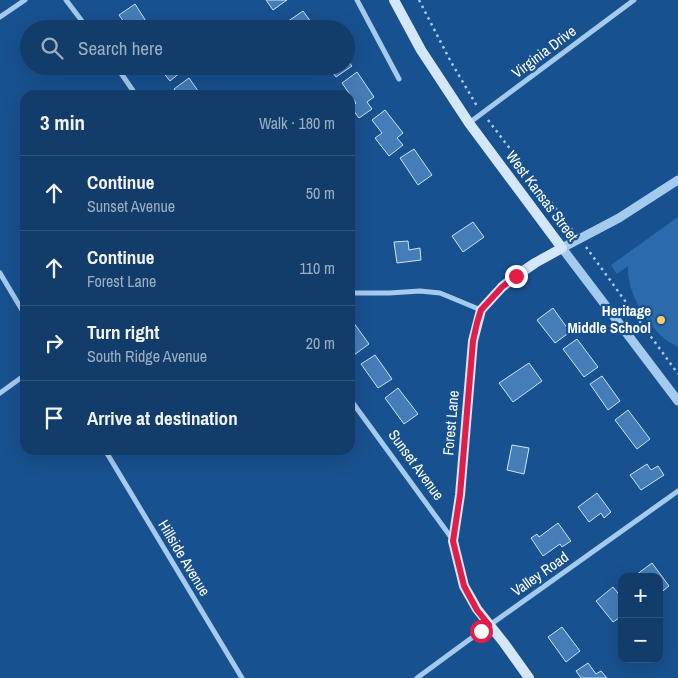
<!DOCTYPE html>
<meta charset="utf-8">
<style>
body{margin:0;font-family:"Archivo Narrow",sans-serif;background:#1b4471;color:#f1f3f6}
.controls{position:absolute;right:15px;bottom:15px;display:grid;overflow:hidden;border-radius:10px;box-shadow:0 5px 20px #0002}
.controls button{width:45px;height:45px;display:grid;place-items:center;padding:0;border:0;border-bottom:1px solid #31567e;background:#123d6b;color:#f1f3f6;font:25px sans-serif}
.stop{position:absolute;width:15px;height:15px;margin:-11px;border:4px solid #e11d48;border-radius:50%;background:#fff}
.stop.end{background:#e11d48;border-color:#fff;box-shadow:0 1px 5px #0008}
.list{margin:0;padding:0;list-style:none}
h2{display:flex;justify-content:space-between;align-items:center;height:65px;margin:0;padding:0 20px;font-size:21px}
h2 small{font-size:16px;font-weight:400;color:#9caec1}
.list li{display:grid;grid-template-columns:32px 1fr auto;gap:15px;align-items:center;box-sizing:border-box;height:75px;padding:0 20px;border-top:1px solid #31567e}
.list b{display:block;font-size:19px;white-space:nowrap}
.list p{margin:0;font-size:16px;white-space:nowrap;color:#9caec1}
.list em{font-size:16px;font-style:normal;color:#9caec1}
.icon{flex:none;width:28px;height:28px;fill:none;stroke:currentColor;stroke-width:2;stroke-linecap:round;stroke-linejoin:round}
.map{position:relative;flex:none;width:678px;height:678px;overflow:hidden}
.search{position:absolute;background:#123d6b;box-shadow:0 5px 20px #0002;left:20px;top:20px;width:335px;height:55px;display:flex;align-items:center;gap:12px;box-sizing:border-box;padding:0 18px;border-radius:28px;color:#9caec1;font-size:19px}
.panel{position:absolute;background:#123d6b;box-shadow:0 5px 20px #0002;left:20px;top:90px;width:335px;height:365px;border-radius:15px}
.map>svg:first-child{display:block}
.green{fill:#2b6bad}
.building{fill:#457db8;stroke:#cce3fb}
.lines{fill:none;stroke-linecap:round;stroke-linejoin:round}
.path{stroke:#a5caef;stroke-width:2.5;stroke-dasharray:2.5 4;stroke-linecap:butt}
.minor{stroke:#a5caef;stroke-width:5}
.tertiary{stroke:#a5caef;stroke-width:9}
.secondary{stroke:#d3e6fa;stroke-width:10}
.route{stroke:#e11d48;stroke-width:6}
.poi-dot{fill:#ffcb63;stroke:#18518f;stroke-width:2}
.labels{text-anchor:middle;stroke-width:4.5;stroke-linejoin:round;paint-order:stroke}
.street-label{font-size:15px;fill:#fff;stroke:#18518f}
.poi-label{font-size:15px;font-weight:bold;fill:#fff;stroke:#18518f;text-anchor:end}
</style>
<div class="map">
<svg width="678" height="678" viewBox="0 0 678 678">
<rect width="100%" height="100%" fill="#18518f"/>
<path class="green" d="M678,217V347C652,336 626,294 628,266L617,274L611,265Z"/>
<g class="building">
<polygon points="266,0 287,0 273,10"/>
<polygon points="135,4 151,29 129,29 119,15"/>
<polygon points="303,11 316,29 291,29 287,22"/>
<polygon points="346,59 352,66 336,77 328,66 346,66"/>
<polygon points="158,66 186,66 187,67 170,81"/>
<polygon points="357,72 374,97 367,102 372,109 359,118 351,107 356,103 342,83"/>
<polygon points="189,78 201,95 178,95 174,89"/>
<polygon points="385,110 403,133 397,138 403,145 389,156 375,138 382,133 372,120"/>
<polygon points="414,149 432,175 418,185 400,158"/>
<polygon points="473,222 484,237 463,252 452,236"/>
<polygon points="408,241 409,250 420,248 421,260 397,263 394,242"/>
<polygon points="553,308 570,332 555,343 537,320"/>
<polygon points="351,319 369,344 354,355 350,348"/>
<polygon points="577,339 598,367 584,377 563,349"/>
<polygon points="375,355 392,379 378,388 361,364"/>
<polygon points="529,363 542,381 513,402 499,383"/>
<polygon points="602,376 620,401 608,410 590,384"/>
<polygon points="398,388 418,414 404,424 385,398"/>
<polygon points="628,410 650,439 637,449 615,420"/>
<polygon points="512,445 529,448 524,474 507,470"/>
<polygon points="647,464 651,470 658,466 664,475 641,490 630,475"/>
<polygon points="597,493 611,512 604,518 601,513 589,522 578,507"/>
<polygon points="558,523 571,541 562,547 560,544 543,556 531,538 537,534 539,537"/>
<polygon points="652,563 669,586 659,594 659,577 637,577 636,575"/>
<polygon points="613,587 622,598 622,616 613,622 596,601"/>
<polygon points="562,627 580,651 566,662 548,637"/>
<polygon points="588,663 596,674 601,671 607,678 581,678 576,671"/>
</g>
<g class="lines">
<g class="path">
<polyline points="419,0 451,62 477,106"/>
<polyline points="488,120 573,231"/>
<polyline points="586,247 678,374"/>
</g>
<g class="minor">
<polyline points="66,0 88,29"/>
<polyline points="357,0 399,79"/>
<polyline points="0,17 25,0"/>
<polyline points="116,66 136,95"/>
<polyline points="469,123 634,0"/>
<polyline points="0,273 25,315"/>
<polyline points="350,293 389,293 420,291 440,293 481,310"/>
<polyline points="0,393 25,375"/>
<polyline points="350,399 453,540"/>
<polyline points="105,450 242,678"/>
<polyline points="417,678 466,642 678,491"/>
</g>
<polyline class="tertiary" points="678,180 619,218 562,248 678,401"/>
<polyline class="secondary" points="394,0 421,50 469,123 562,248 535,263 516,276 502,287 481,310 473,341 460,495 453,541 464,586 477,609 504,643 529,678"/>
</g>
<g class="lines">
<polyline class="route" points="481,631 489,625 477,610 464,586 453,541 460,495 473,341 477,323 481,310 502,287 516,276"/>
</g>
<circle class="poi-dot" cx="661" cy="320" r="5"/>
<g class="labels">
<g class="street-label">
<text transform="translate(544 52) rotate(-37)" y="5">Virginia Drive</text>
<text transform="translate(542 196) rotate(53)" y="5">West Kansas Street</text>
<text transform="translate(451 423) rotate(-85)" y="5">Forest Lane</text>
<text transform="translate(416 465) rotate(54)" y="5">Sunset Avenue</text>
<text transform="translate(184 558) rotate(59)" y="5">Hillside Avenue</text>
<text transform="translate(540 574) rotate(-35)" y="5">Valley Road</text>
</g>
<g class="poi-label">
<text x="651" y="316">Heritage<tspan x="651" dy="17">Middle School</tspan></text>
</g>
</g>
</svg>
<div class="controls">
<button>+</button>
<button>−</button>
</div>
<div class="stop" style="left:481px;top:631px"></div>
<div class="stop end" style="left:516px;top:276px"></div>
<div class="search"><svg class="icon" aria-label="search" viewBox="0 0 24 24"><circle cx="10" cy="10" r="6"/><path d="M15 15l6 6"/></svg>Search here</div>
<section class="panel">
<h2>3 min<small>Walk · 180 m</small></h2>
<ul class="list">
<li><svg class="icon" aria-label="ahead" viewBox="0 0 24 24"><path d="M12 20V5M6 11l6-6 6 6"/></svg><div><b>Continue</b><p>Sunset Avenue</p></div><em>50 m</em></li>
<li><svg class="icon" aria-label="ahead" viewBox="0 0 24 24"><path d="M12 20V5M6 11l6-6 6 6"/></svg><div><b>Continue</b><p>Forest Lane</p></div><em>110 m</em></li>
<li><svg class="icon" aria-label="right" viewBox="0 0 24 24"><path d="M7 20v-9h11M14 6l5 5-5 5"/></svg><div><b>Turn right</b><p>South Ridge Avenue</p></div><em>20 m</em></li>
<li><svg class="icon" aria-label="arrive" viewBox="0 0 24 24"><path d="M6 21V4h12l-3 4 3 4H6"/></svg><div><b>Arrive at destination</b></div></li>
</ul>
</section>
</div>
